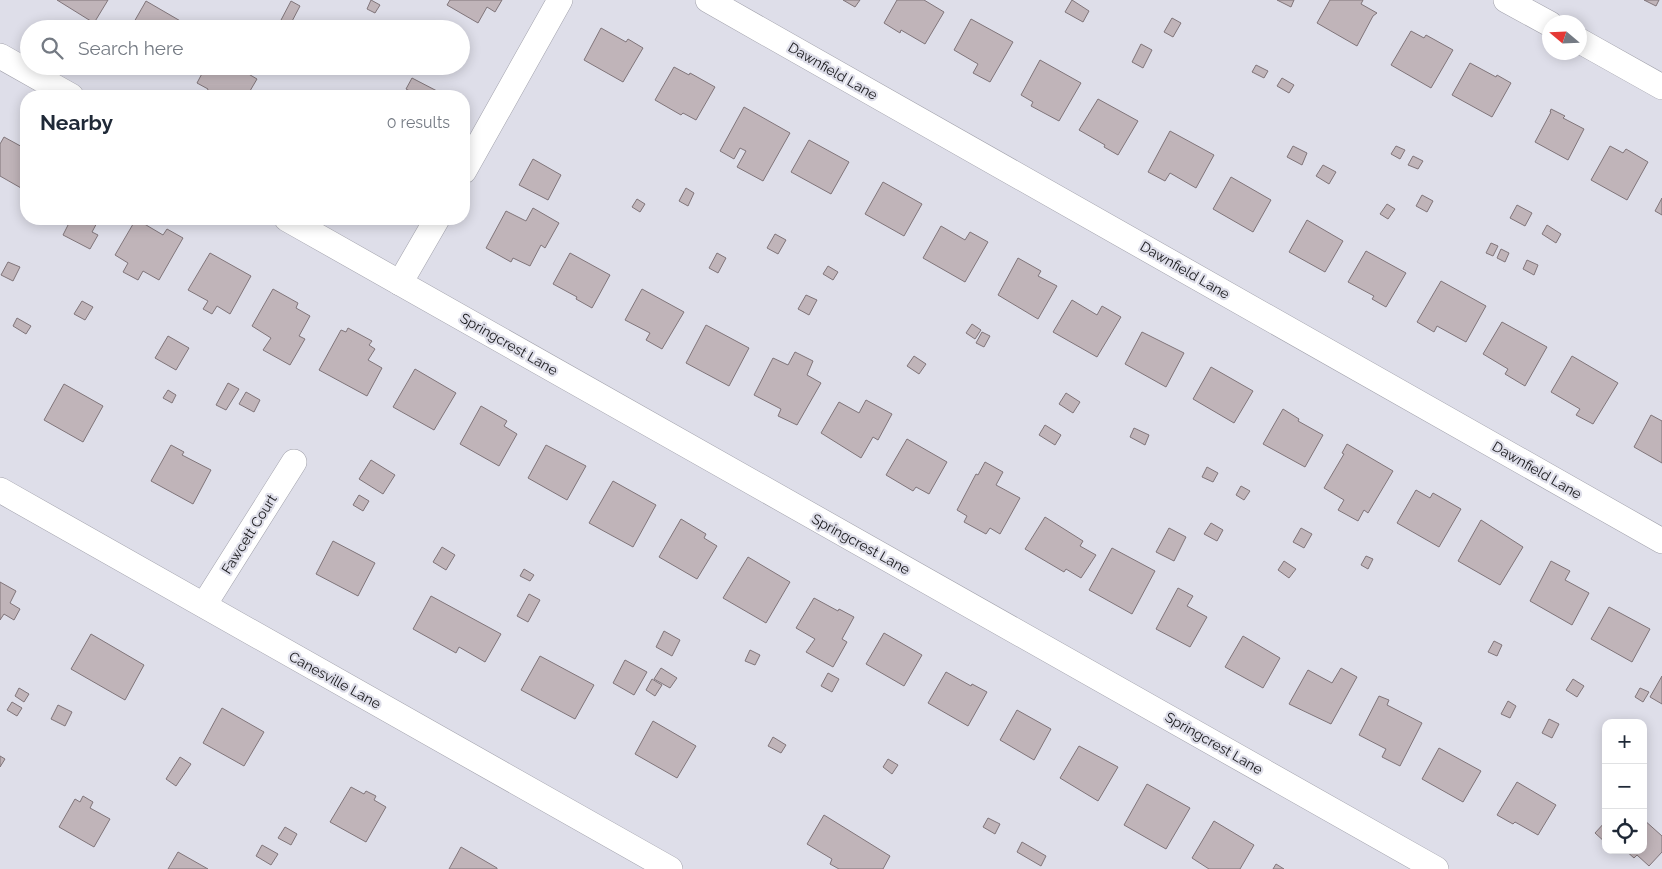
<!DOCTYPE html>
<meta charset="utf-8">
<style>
body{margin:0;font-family:Raleway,sans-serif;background:#f2f2f3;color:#1f2937}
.controls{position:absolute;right:15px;bottom:15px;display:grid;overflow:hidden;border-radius:10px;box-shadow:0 2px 12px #0003}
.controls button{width:45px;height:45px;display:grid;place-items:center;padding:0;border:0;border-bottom:1px solid #e0e1e3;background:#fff;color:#1f2937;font:25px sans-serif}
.compass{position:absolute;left:1542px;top:15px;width:45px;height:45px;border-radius:50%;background:#fff;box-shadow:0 2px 12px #0003;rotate:289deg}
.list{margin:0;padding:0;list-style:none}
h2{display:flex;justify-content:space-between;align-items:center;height:65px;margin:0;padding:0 20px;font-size:21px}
h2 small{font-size:16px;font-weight:400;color:#747a83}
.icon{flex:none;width:28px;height:28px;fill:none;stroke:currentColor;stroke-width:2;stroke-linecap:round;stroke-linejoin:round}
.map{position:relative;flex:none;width:1662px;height:869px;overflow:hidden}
.search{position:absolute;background:#fff;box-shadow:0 2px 12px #0003;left:20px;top:20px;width:450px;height:55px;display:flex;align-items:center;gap:12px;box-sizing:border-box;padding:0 18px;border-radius:28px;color:#747a83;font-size:19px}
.panel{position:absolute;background:#fff;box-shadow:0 2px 12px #0003;left:20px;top:90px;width:450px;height:135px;border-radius:20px}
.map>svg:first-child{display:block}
.building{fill:#c0b4b9;stroke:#80757a}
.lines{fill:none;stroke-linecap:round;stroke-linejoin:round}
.street-casing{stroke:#a1a1ab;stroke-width:26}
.street{stroke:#fff;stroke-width:25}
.labels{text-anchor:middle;stroke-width:4.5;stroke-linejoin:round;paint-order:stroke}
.street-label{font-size:14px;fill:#19191c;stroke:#dedee9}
</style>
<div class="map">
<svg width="1662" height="869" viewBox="0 0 1662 869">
<rect width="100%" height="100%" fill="#dedee9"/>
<g class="building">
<polygon points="57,0 108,0 94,23"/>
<polygon points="371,0 380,5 375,13 367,9"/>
<polygon points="450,0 502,0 495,12 487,7 478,23 447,5"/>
<polygon points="843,0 860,0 855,7"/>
<polygon points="897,0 924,0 944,12 925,44 901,30 900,33 884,23"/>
<polygon points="1072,0 1089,11 1083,22 1065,12"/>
<polygon points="1277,0 1294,0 1291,7"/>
<polygon points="1330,0 1363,0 1361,4 1377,13 1373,16 1357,46 1317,23"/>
<polygon points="1644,0 1659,0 1656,6"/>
<polygon points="146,1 189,26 187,29 130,29"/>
<polygon points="291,1 300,6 289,27 280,22"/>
<polygon points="1172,18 1181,23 1173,37 1164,32"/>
<polygon points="971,19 1013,42 990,82 973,73 978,64 954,50"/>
<polygon points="601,28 626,42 628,39 643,48 623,82 584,60"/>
<polygon points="1411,31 1424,38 1426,35 1453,50 1431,88 1391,65"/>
<polygon points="1141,44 1152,50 1143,68 1132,62"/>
<polygon points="1040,60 1081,83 1059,121 1031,106 1033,102 1021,95"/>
<polygon points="1470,63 1496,77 1497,75 1511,83 1492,117 1452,95"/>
<polygon points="1256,65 1268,71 1264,78 1252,72"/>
<polygon points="206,66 235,66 257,79 247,96 215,96 207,92 208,89 197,83"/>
<polygon points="674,67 689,75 690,73 715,87 696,120 683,113 681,115 655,100"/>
<polygon points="412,78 437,91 434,96 419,96 406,89"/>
<polygon points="1282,78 1294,85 1289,93 1277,86"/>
<polygon points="1098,99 1138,121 1118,155 1104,147 1105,145 1079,130"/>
<polygon points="744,107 790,133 763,181 737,167 746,151 740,148 734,159 720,151"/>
<polygon points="1551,109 1565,116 1563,118 1584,129 1568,160 1535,142 1551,112 1550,112"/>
<polygon points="1170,131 1214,155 1196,188 1170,173 1165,181 1148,172"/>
<polygon points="4,137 26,149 26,179 21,188 0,176 0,144"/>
<polygon points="809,140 849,162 831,194 791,172"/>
<polygon points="1293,146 1307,153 1302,165 1287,157"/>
<polygon points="1396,146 1405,150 1400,159 1391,154"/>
<polygon points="1610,146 1623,153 1626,149 1648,162 1627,200 1591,180"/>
<polygon points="1413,156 1423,161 1418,169 1408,165"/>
<polygon points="533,159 561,175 548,200 519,185"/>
<polygon points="1323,165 1336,172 1329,184 1316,176"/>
<polygon points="1231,177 1271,200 1253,232 1213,209"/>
<polygon points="883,182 922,204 904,236 865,214"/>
<polygon points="686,188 694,193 688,206 679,201"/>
<polygon points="1422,195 1433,201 1427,212 1416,206"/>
<polygon points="1662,198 1662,215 1655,211"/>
<polygon points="637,199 645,204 640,212 632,207"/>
<polygon points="1387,204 1395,209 1388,219 1380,214"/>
<polygon points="1517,205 1532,213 1525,226 1510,218"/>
<polygon points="533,208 559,223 545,248 541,245 530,266 513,258 511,262 486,248 506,211 526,221"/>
<polygon points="65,219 99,219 92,232 98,235 90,249 63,235 70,221"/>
<polygon points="136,219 163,235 167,229 183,238 159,280 143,271 138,280 123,272 128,263 115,255"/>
<polygon points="1307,220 1343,241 1325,272 1289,252"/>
<polygon points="1547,225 1561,234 1556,243 1542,234"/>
<polygon points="941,226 965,240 970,232 988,242 965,282 923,258"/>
<polygon points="775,234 786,240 778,254 767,248"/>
<polygon points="1491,243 1498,246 1493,256 1486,253"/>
<polygon points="1501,249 1509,253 1505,262 1497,258"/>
<polygon points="1366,251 1406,273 1386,307 1372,299 1374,296 1348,282"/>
<polygon points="210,253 251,276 230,314 217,306 212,314 203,309 208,301 188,290"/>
<polygon points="570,253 610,275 592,308 576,299 577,297 553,284"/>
<polygon points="717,253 726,258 718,273 709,268"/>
<polygon points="1018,258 1041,271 1038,276 1057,286 1038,319 998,295"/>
<polygon points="1527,260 1538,265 1534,275 1523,269"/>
<polygon points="8,262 20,267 13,281 1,275"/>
<polygon points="828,266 838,272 833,280 823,274"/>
<polygon points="1441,281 1486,306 1466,342 1437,326 1434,332 1417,322"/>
<polygon points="273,289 298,303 296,308 310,316 299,336 305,339 290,365 263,350 271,338 252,326"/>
<polygon points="642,289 684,312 662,349 646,340 650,333 625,320"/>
<polygon points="806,295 817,300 809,315 798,309"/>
<polygon points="1072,300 1097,315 1102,306 1121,317 1097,357 1053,332"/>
<polygon points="82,301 93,307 85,320 74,314"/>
<polygon points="17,318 31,326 26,334 13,326"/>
<polygon points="1502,322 1547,347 1525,386 1505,374 1508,369 1483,354"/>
<polygon points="972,324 981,330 975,339 966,333"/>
<polygon points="706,325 749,348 729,386 686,363"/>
<polygon points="348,328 372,341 369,345 375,349 368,360 382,368 367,396 319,370 341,330 346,332"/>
<polygon points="982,332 990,336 984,347 976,343"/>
<polygon points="1142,332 1184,353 1166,387 1125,364"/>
<polygon points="168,336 189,348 176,370 155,358"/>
<polygon points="795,352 813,361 807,375 821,383 797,425 778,416 781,409 754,395 773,358 788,365"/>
<polygon points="914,356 926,364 919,374 907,366"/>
<polygon points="1572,356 1618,383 1593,424 1576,415 1580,409 1551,392"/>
<polygon points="1211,367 1253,391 1234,423 1193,399"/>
<polygon points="415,369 456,393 434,430 393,407"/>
<polygon points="228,383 239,389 226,410 216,405"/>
<polygon points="64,384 103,406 83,442 44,420"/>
<polygon points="168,390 176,395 172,403 163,398"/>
<polygon points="246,392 260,400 254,412 239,404"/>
<polygon points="1066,393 1080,402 1073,413 1059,404"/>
<polygon points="866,400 892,414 878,440 873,437 861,458 821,433 839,402 859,413"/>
<polygon points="481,406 507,421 504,426 517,434 499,466 460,444"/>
<polygon points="1283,409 1299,419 1298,421 1323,435 1305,467 1263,444"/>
<polygon points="1651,415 1662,421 1662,463 1634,447"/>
<polygon points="1045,425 1061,435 1055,445 1039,435"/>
<polygon points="1134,428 1149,435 1145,445 1130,437"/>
<polygon points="907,439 947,462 929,494 916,487 913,491 886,475"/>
<polygon points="1347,444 1393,471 1368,513 1364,510 1358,521 1338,510 1344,500 1324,488 1344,454 1342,453"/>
<polygon points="171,445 184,452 182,455 211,470 193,504 151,481"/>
<polygon points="546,445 586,466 567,500 528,478"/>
<polygon points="371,460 395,475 383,494 359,479"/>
<polygon points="985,462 1003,472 996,485 1020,498 1000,534 990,528 986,534 964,522 967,516 957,510 976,474 978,475"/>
<polygon points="1207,467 1218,473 1213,482 1202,477"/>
<polygon points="613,481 656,505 633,547 589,523"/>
<polygon points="1241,486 1250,491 1244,500 1236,495"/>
<polygon points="1416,490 1430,498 1433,493 1461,509 1439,547 1397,523"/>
<polygon points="359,495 369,501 363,511 353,505"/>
<polygon points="1045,517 1083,541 1080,546 1096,555 1081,578 1066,569 1064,572 1025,549"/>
<polygon points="681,519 706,534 704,538 717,546 697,579 659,557"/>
<polygon points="1481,520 1523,547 1500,585 1458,561"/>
<polygon points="1211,523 1223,530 1217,541 1204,534"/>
<polygon points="1169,528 1186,537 1174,561 1156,552"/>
<polygon points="1301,528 1312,534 1304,548 1293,542"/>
<polygon points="333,541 375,563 358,596 316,574"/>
<polygon points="442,547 455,555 446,570 433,562"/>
<polygon points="1112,548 1155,571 1132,614 1089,590"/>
<polygon points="1366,556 1373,559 1368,569 1361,565"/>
<polygon points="748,557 790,582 766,623 723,598"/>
<polygon points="1284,561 1296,569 1289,578 1278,570"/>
<polygon points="1551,561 1570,571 1565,580 1589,593 1572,625 1530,601"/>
<polygon points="524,569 534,575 530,581 520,576"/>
<polygon points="0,582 16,591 10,603 20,609 14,620 4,614 0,620"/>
<polygon points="1178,588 1193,596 1187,606 1207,617 1190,647 1156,629"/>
<polygon points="529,594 540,600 528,622 517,616"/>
<polygon points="431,596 501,634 485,662 459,647 456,653 413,629"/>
<polygon points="814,598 838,611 839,609 854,617 842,639 847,642 833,667 806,652 815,639 796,628"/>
<polygon points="1609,607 1650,629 1632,662 1591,639"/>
<polygon points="664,631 680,640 672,656 656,647"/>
<polygon points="884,633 922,655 904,686 866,664"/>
<polygon points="91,634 144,665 125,700 71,669"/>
<polygon points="1243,636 1280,658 1263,688 1225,667"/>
<polygon points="1494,641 1502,645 1497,656 1488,652"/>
<polygon points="750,650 760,655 755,665 745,661"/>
<polygon points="540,656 594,685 575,719 521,690"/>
<polygon points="625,660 647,672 634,695 613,683"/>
<polygon points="661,668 677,678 670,688 654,679"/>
<polygon points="1341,668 1357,677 1331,724 1289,704 1308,670 1332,683"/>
<polygon points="946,672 971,686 972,684 987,692 968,726 928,703"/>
<polygon points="828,673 839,679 832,692 821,686"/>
<polygon points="1662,676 1662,704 1650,697"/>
<polygon points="652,679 662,685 655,696 646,690"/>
<polygon points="1573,679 1584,686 1577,697 1566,690"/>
<polygon points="19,688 29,694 24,702 15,696"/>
<polygon points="1640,688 1649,692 1643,702 1635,697"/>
<polygon points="1379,696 1389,700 1387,705 1422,723 1400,766 1382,757 1386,749 1359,735"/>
<polygon points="1508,701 1516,706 1510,718 1501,714"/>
<polygon points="12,702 22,708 17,716 7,710"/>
<polygon points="58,705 72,712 65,726 51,719"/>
<polygon points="222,708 264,732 244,766 203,743"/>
<polygon points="1017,710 1051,729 1034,760 1000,740"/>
<polygon points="1549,719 1559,724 1552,738 1542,733"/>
<polygon points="653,721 696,746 677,778 635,754"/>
<polygon points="773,737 786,745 781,753 768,746"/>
<polygon points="1079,746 1118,767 1098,801 1060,778"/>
<polygon points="1439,748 1481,771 1463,802 1422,779"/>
<polygon points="0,756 5,759 0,767"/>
<polygon points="180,757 191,764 176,786 166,779"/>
<polygon points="888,759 898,765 892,774 883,767"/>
<polygon points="1517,782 1556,805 1538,835 1515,822 1513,824 1497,815"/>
<polygon points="1147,784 1190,808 1166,849 1124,825"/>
<polygon points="351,787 364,794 366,791 376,796 374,800 386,807 366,842 330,822"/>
<polygon points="83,796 93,802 90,808 110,819 94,847 59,827 75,799 80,802"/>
<polygon points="824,815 890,856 883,869 839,869 830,864 832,859 807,844"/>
<polygon points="988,818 1000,824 995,834 983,827"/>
<polygon points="1643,819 1662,836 1662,852 1649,866 1637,855 1634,858 1625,850 1643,850"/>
<polygon points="1214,821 1254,845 1240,869 1209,869 1192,858"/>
<polygon points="1606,821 1606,843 1595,833"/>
<polygon points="285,827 297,834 291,845 278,838"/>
<polygon points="1022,842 1046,856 1041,866 1017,852"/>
<polygon points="262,845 278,854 271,865 256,856"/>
<polygon points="461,847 497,868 497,869 449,869"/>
<polygon points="178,852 208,869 168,869"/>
<polygon points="1276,864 1284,869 1273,869"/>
</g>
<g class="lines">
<defs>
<g id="street">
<polyline points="708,0 1662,541"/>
<polyline points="1506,0 1550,24"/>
<polyline points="1580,41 1662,87"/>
<polyline points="0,56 71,96"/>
<polyline points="464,171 560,0"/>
<polyline points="287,219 1436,869"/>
<polyline points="400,283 437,219"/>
<polyline points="0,490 670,869"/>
<polyline points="204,605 294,462"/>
</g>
</defs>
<use href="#street" class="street-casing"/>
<use href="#street" class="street"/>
</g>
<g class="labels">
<g class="street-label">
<text transform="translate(833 71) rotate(30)" y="5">Dawnfield Lane</text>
<text transform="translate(1185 270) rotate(30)" y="5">Dawnfield Lane</text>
<text transform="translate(509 344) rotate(30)" y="5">Springcrest Lane</text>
<text transform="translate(1537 470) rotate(30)" y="5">Dawnfield Lane</text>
<text transform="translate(249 534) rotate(-58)" y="5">Fawcett Court</text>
<text transform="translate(861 544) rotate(29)" y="5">Springcrest Lane</text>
<text transform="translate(335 680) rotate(29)" y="5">Canesville Lane</text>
<text transform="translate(1214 743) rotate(30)" y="5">Springcrest Lane</text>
</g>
</g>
</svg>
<div class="controls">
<button>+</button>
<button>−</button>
<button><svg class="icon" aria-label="locate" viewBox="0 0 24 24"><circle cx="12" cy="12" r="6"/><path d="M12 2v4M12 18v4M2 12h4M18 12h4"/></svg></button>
</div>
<svg class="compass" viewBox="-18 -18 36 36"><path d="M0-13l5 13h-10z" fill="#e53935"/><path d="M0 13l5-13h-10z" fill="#747a83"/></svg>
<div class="search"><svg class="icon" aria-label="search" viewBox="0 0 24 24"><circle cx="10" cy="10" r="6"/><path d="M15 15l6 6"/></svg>Search here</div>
<section class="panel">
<h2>Nearby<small>0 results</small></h2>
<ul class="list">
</ul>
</section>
</div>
